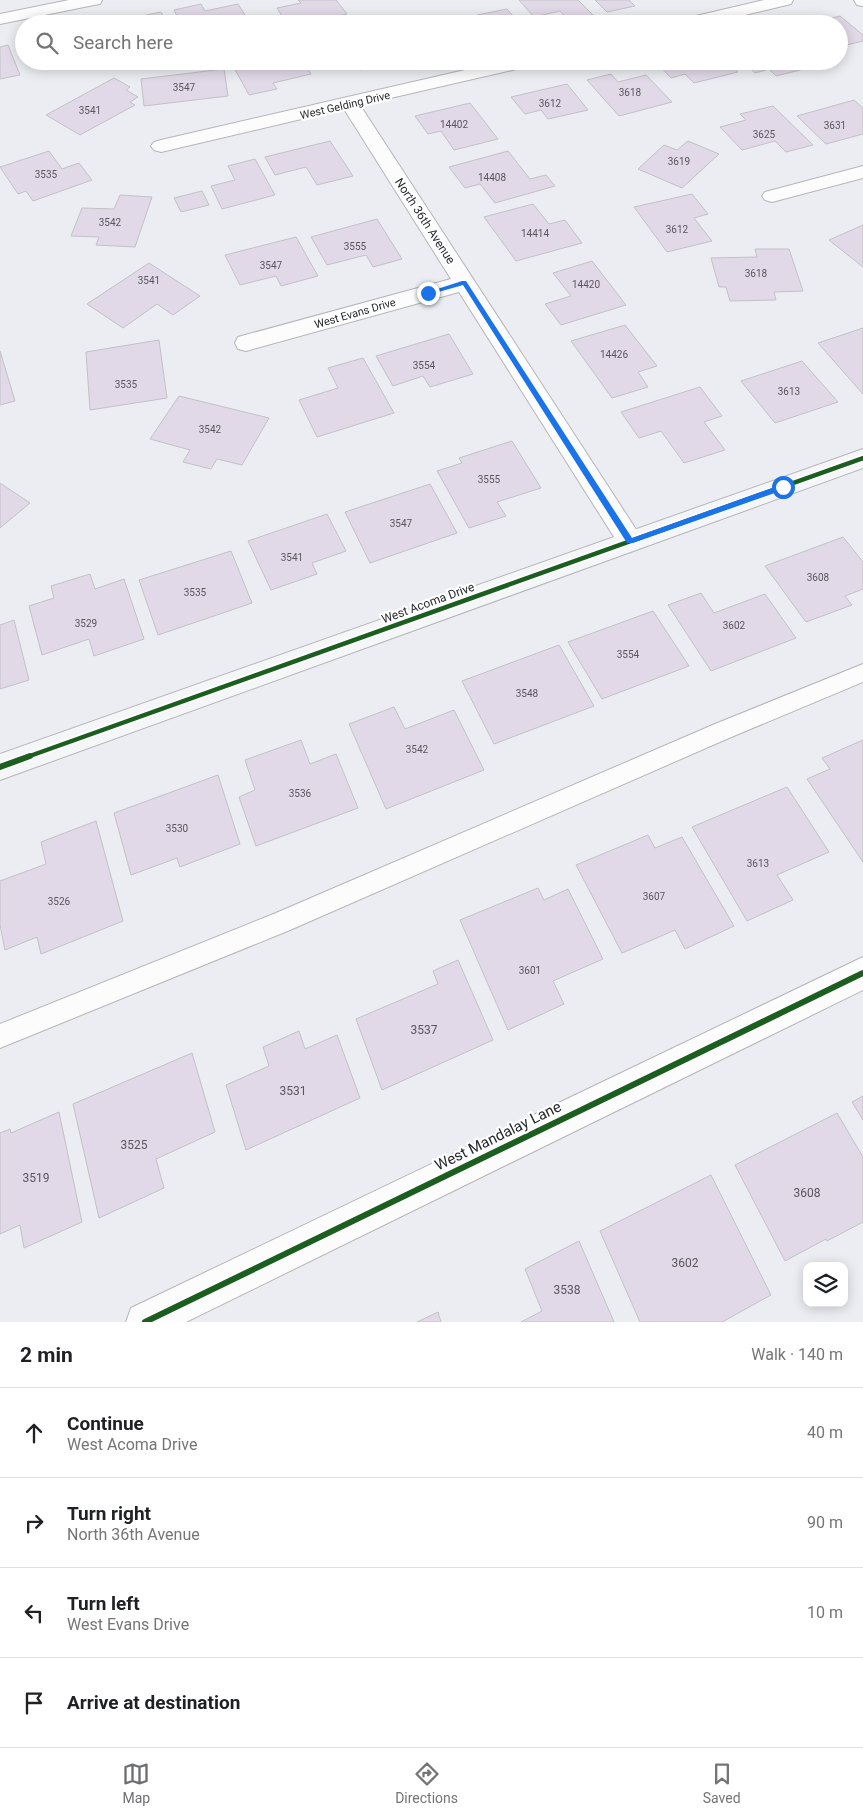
<!DOCTYPE html>
<meta charset="utf-8">
<style>
body{margin:0;font-family:Roboto,sans-serif;background:#f6f6f6;color:#202124}
.controls{position:absolute;right:15px;bottom:15px;display:grid;overflow:hidden;border-radius:10px;box-shadow:0 2px 12px #0003}
.controls button{width:45px;height:45px;display:grid;place-items:center;padding:0;border:0;border-bottom:1px solid #e0e0e0;background:#fff;color:#202124;font:25px sans-serif}
.stop{position:absolute;width:15px;height:15px;margin:-11px;border:4px solid #1a73e8;border-radius:50%;background:#fff}
.stop.end{background:#1a73e8;border-color:#fff;box-shadow:0 1px 5px #0008}
.list{margin:0;padding:0;list-style:none}
h2{display:flex;justify-content:space-between;align-items:center;height:65px;margin:0;padding:0 20px;font-size:21px}
h2 small{font-size:16px;font-weight:400;color:#757577}
.list li{display:grid;grid-template-columns:32px 1fr auto;gap:15px;align-items:center;box-sizing:border-box;height:90px;padding:0 20px;border-top:1px solid #e0e0e0}
.list b{display:block;font-size:19px;white-space:nowrap}
.list p{margin:0;font-size:16px;white-space:nowrap;color:#757577}
.list em{font-size:16px;font-style:normal;color:#757577}
.icon{flex:none;width:28px;height:28px;fill:none;stroke:currentColor;stroke-width:2;stroke-linecap:round;stroke-linejoin:round}
.map{position:relative;flex:none;width:863px;height:1322px;overflow:hidden}
.search{position:absolute;background:#fff;box-shadow:0 2px 12px #0003;left:15px;right:15px;top:15px;height:55px;display:flex;align-items:center;gap:12px;box-sizing:border-box;padding:0 18px;border-radius:28px;color:#757577;font-size:19px}
.sheet{height:425px;background:#fff}
nav{display:flex;justify-content:space-around;align-items:center;box-sizing:border-box;height:70px;border-top:1px solid #e0e0e0;background:#fff;font-size:14px;color:#757577}
nav a{display:grid;justify-items:center;gap:2px}
nav .on{color:#6d6e71}
.map>svg:first-child{display:block}
.building{fill:#e2d9e8;stroke:#c2c1c5}
.lines{fill:none;stroke-linecap:round;stroke-linejoin:round}
.lane-casing{stroke:#b5b5b9;stroke-width:2}
.street-casing{stroke:#b5b5b9;stroke-width:2}
.secondary-casing{stroke:#b5b5b9;stroke-width:2}
.lane{fill:#fcfcfd;fill-rule:evenodd}
.street{fill:#fcfcfd;fill-rule:evenodd}
.secondary{fill:#f4f6f8;fill-rule:evenodd}
.cycleway-far1-casing{stroke:#fff;stroke-width:8}
.cycleway-casing{stroke:#fff;stroke-width:9}
.cycleway-far1{stroke:#1b5e20;stroke-width:4.5}
.cycleway{stroke:#1b5e20;stroke-width:6}
.route{fill:#1a73e8}
.labels{text-anchor:middle;stroke-width:4.5;stroke-linejoin:round;paint-order:stroke}
.number-label{font-size:10px;fill:#58565c}
.far-street-label{font-size:11px;fill:#28292c;stroke:#fff}
.street-label{font-size:12px;fill:#28292c;stroke:#fff}
.near-number-label{font-size:12px;fill:#58565c}
.near-street-label{font-size:15px;fill:#28292c;stroke:#fff}
</style>
<div class="map">
<svg width="863" height="1322" viewBox="0 0 863 1322">
<rect width="100%" height="100%" fill="#ecedf2"/>
<g class="building">
<polygon points="298,0 336,0 347,14 304,24 287,24 277,8 301,3"/>
<polygon points="519,0 578,0 593,15 569,21 560,11 534,17"/>
<polygon points="595,0 629,0 635,6 607,12"/>
<polygon points="201,4 205,11 238,4 250,23 181,24 174,10"/>
<polygon points="507,9 520,24 484,24 477,15"/>
<polygon points="161,12 167,24 104,24"/>
<polygon points="840,16 863,35 863,41 839,47 839,24 809,24"/>
<polygon points="8,45 20,75 0,79 0,47"/>
<polygon points="33,61 63,61 35,67"/>
<polygon points="247,61 303,61 311,74 273,83 277,89 249,95 232,64"/>
<polygon points="354,61 382,61 384,64 360,70"/>
<polygon points="659,61 726,61 738,72 694,83 685,74 671,78 656,62"/>
<polygon points="743,61 810,61 816,66 776,76 769,69 755,73"/>
<polygon points="224,69 228,96 144,106 141,79"/>
<polygon points="611,74 618,82 646,75 672,102 619,116 587,80"/>
<polygon points="114,78 130,87 126,90 138,97 130,102 135,105 80,135 46,115"/>
<polygon points="567,84 588,110 548,119 541,110 525,114 511,97"/>
<polygon points="854,100 863,108 863,134 826,144 797,116"/>
<polygon points="470,103 498,139 454,150 441,131 428,134 415,116"/>
<polygon points="773,106 813,145 786,152 775,141 742,150 720,127 746,120 740,114"/>
<polygon points="330,141 353,176 317,185 306,167 275,175 265,157"/>
<polygon points="688,141 719,154 682,188 638,169 664,145 677,150"/>
<polygon points="49,151 62,169 79,163 92,180 33,201 26,191 18,194 0,167"/>
<polygon points="508,151 530,179 546,175 555,186 495,203 480,184 465,188 449,167"/>
<polygon points="255,159 275,195 222,209 211,186 235,180 228,166"/>
<polygon points="202,191 209,205 181,212 174,198"/>
<polygon points="692,194 708,214 694,218 712,241 667,252 634,207"/>
<polygon points="120,195 152,197 135,247 96,245 99,237 71,236 82,208 114,209"/>
<polygon points="533,204 549,224 565,220 582,243 516,261 484,217"/>
<polygon points="377,219 402,259 373,267 366,255 327,265 311,237"/>
<polygon points="863,225 863,267 829,240"/>
<polygon points="296,237 318,276 281,286 276,276 240,285 225,255"/>
<polygon points="755,249 789,249 803,291 774,292 776,300 730,301 726,287 719,287 711,258 757,257"/>
<polygon points="592,261 626,305 561,325 545,304 571,296 553,273"/>
<polygon points="149,263 200,296 173,315 157,304 123,328 87,304"/>
<polygon points="625,325 657,366 638,372 648,387 612,398 571,341"/>
<polygon points="863,328 863,394 818,343"/>
<polygon points="449,334 473,374 430,387 423,376 393,386 376,356"/>
<polygon points="159,340 167,398 90,410 86,352"/>
<polygon points="0,351 15,401 0,405"/>
<polygon points="363,358 394,413 317,437 299,400 338,388 328,368"/>
<polygon points="802,361 838,402 775,423 741,381"/>
<polygon points="700,387 722,416 704,422 725,450 684,463 661,431 639,438 621,412"/>
<polygon points="179,396 269,418 242,465 217,459 211,469 183,462 190,450 150,439"/>
<polygon points="512,441 541,488 497,502 506,516 469,528 437,471 462,463 459,458"/>
<polygon points="0,483 30,503 0,528"/>
<polygon points="430,484 457,533 370,563 345,512"/>
<polygon points="327,514 346,551 312,563 317,574 271,590 248,541"/>
<polygon points="843,537 863,562 863,589 845,596 852,605 806,622 765,566"/>
<polygon points="231,551 252,603 158,635 139,580"/>
<polygon points="90,574 95,589 124,579 144,639 94,656 89,639 42,655 29,606 54,598 51,586"/>
<polygon points="701,593 714,613 765,594 796,638 711,671 668,605"/>
<polygon points="653,611 689,666 602,699 568,642"/>
<polygon points="14,620 29,680 0,689 0,625"/>
<polygon points="559,645 594,706 494,744 462,681"/>
<polygon points="394,707 405,729 454,710 484,770 386,809 349,724"/>
<polygon points="301,740 310,764 336,754 358,808 256,846 239,797 255,790 245,760"/>
<polygon points="863,740 863,862 807,779 830,769 822,758"/>
<polygon points="218,775 240,844 180,867 177,858 131,875 114,813"/>
<polygon points="787,787 829,852 777,875 793,900 747,921 692,827"/>
<polygon points="96,821 123,921 41,954 37,937 5,950 0,925 0,881 46,864 41,842"/>
<polygon points="648,835 655,848 682,837 734,926 685,949 675,930 622,953 576,865"/>
<polygon points="538,888 544,900 568,889 603,959 553,981 564,1004 508,1030 460,920"/>
<polygon points="458,960 493,1040 382,1090 356,1019 438,984 433,971"/>
<polygon points="299,1031 305,1049 337,1035 360,1098 246,1150 226,1085 269,1066 263,1047"/>
<polygon points="192,1053 215,1132 156,1159 164,1188 99,1218 73,1104"/>
<polygon points="863,1096 863,1120 852,1102"/>
<polygon points="59,1112 82,1222 24,1248 20,1225 0,1234 0,1133 10,1129 11,1133"/>
<polygon points="837,1113 863,1157 863,1222 827,1241 826,1239 785,1261 735,1165"/>
<polygon points="711,1175 771,1295 722,1322 640,1322 600,1231"/>
<polygon points="579,1241 614,1322 521,1322 542,1311 525,1269"/>
<polygon points="438,1312 441,1322 417,1322"/>
</g>
<g class="lines">
<defs>
<polygon id="lane" points="863,664 863,682 729,738 290,930 0,1048 0,1024 276,913 715,724"/>
<g id="street">
<polygon points="69,0 102,0 100,4 94,5 0,24 0,14"/>
<polygon points="764,0 793,0 791,4 707,24 677,24 679,20"/>
<polygon points="854,0 863,0 863,6 857,5"/>
<polygon points="504,61 537,61 534,65 360,105 639,534 643,541 639,548 630,551 621,548 459,292 246,351 238,349 235,343 238,337 451,279 344,109 161,152 154,150 151,146 154,142 161,140"/>
<polygon points="863,166 863,178 772,202 765,200 762,196 765,192"/>
<polygon points="863,957 863,990 186,1322 126,1322 131,1308"/>
</g>
<polygon id="secondary" points="863,449 863,468 0,780 0,754"/>
</defs>
<use href="#lane" class="lane-casing"/>
<use href="#street" class="street-casing"/>
<use href="#secondary" class="secondary-casing"/>
<use href="#lane" class="lane"/>
<use href="#street" class="street"/>
<use href="#secondary" class="secondary"/>
<defs>
<polyline id="cycleway-far1" points="27,757 863,458"/>
<g id="cycleway">
<polyline points="0,767 30,756"/>
<polyline points="145,1322 863,973"/>
</g>
</defs>
<use href="#cycleway-far1" class="cycleway-far1-casing"/>
<use href="#cycleway" class="cycleway-casing"/>
<use href="#cycleway-far1" class="cycleway-far1"/>
<use href="#cycleway" class="cycleway"/>
</g>
<polygon class="route" points="462,281 466,281 632,538 783,484 787,487 786,489 633,543 627,543 463,285 428,295 425,293"/>
<g class="labels">
<g class="number-label">
<text x="184" y="91">3547</text>
<text x="630" y="96">3618</text>
<text x="550" y="107">3612</text>
<text x="90" y="114">3541</text>
<text x="454" y="128">14402</text>
<text x="835" y="129">3631</text>
<text x="764" y="138">3625</text>
<text x="679" y="165">3619</text>
<text x="46" y="178">3535</text>
<text x="492" y="181">14408</text>
<text x="110" y="226">3542</text>
<text x="677" y="233">3612</text>
<text x="535" y="237">14414</text>
<text x="355" y="250">3555</text>
<text x="271" y="269">3547</text>
<text x="756" y="277">3618</text>
<text x="149" y="284">3541</text>
<text x="586" y="288">14420</text>
<text x="614" y="358">14426</text>
<text x="424" y="369">3554</text>
<text x="126" y="388">3535</text>
<text x="789" y="395">3613</text>
<text x="210" y="433">3542</text>
<text x="489" y="483">3555</text>
<text x="401" y="527">3547</text>
<text x="292" y="561">3541</text>
<text x="818" y="581">3608</text>
<text x="195" y="596">3535</text>
<text x="86" y="627">3529</text>
<text x="734" y="629">3602</text>
<text x="628" y="658">3554</text>
<text x="527" y="697">3548</text>
<text x="417" y="753">3542</text>
<text x="300" y="797">3536</text>
<text x="177" y="832">3530</text>
<text x="758" y="867">3613</text>
<text x="654" y="900">3607</text>
<text x="59" y="905">3526</text>
<text x="530" y="974">3601</text>
</g>
<g class="far-street-label">
<text transform="translate(345 105) rotate(-13)" y="4">West Gelding Drive</text>
<text transform="translate(355 313) rotate(-16)" y="4">West Evans Drive</text>
</g>
<g class="street-label">
<text transform="translate(425 221) rotate(57)" y="4">North 36th Avenue</text>
<text transform="translate(428 603) rotate(-20)" y="4">West Acoma Drive</text>
</g>
<g class="near-number-label">
<text x="424" y="1034">3537</text>
<text x="293" y="1095">3531</text>
<text x="134" y="1149">3525</text>
<text x="36" y="1182">3519</text>
<text x="807" y="1197">3608</text>
<text x="685" y="1267">3602</text>
<text x="567" y="1294">3538</text>
</g>
<g class="near-street-label">
<text transform="translate(498 1136) rotate(-26)" y="5">West Mandalay Lane</text>
</g>
</g>
</svg>
<div class="controls">
<button><svg class="icon" aria-label="layers" viewBox="0 0 24 24"><path d="M12 4l9 5-9 5-9-5zM3 14l9 5 9-5"/></svg></button>
</div>
<div class="stop" style="left:783px;top:487px"></div>
<div class="stop end" style="left:428px;top:293px"></div>
<div class="search"><svg class="icon" aria-label="search" viewBox="0 0 24 24"><circle cx="10" cy="10" r="6"/><path d="M15 15l6 6"/></svg>Search here</div>
</div>
<section class="sheet">
<h2>2 min<small>Walk · 140 m</small></h2>
<ul class="list">
<li><svg class="icon" aria-label="ahead" viewBox="0 0 24 24"><path d="M12 20V5M6 11l6-6 6 6"/></svg><div><b>Continue</b><p>West Acoma Drive</p></div><em>40 m</em></li>
<li><svg class="icon" aria-label="right" viewBox="0 0 24 24"><path d="M7 20v-9h11M14 6l5 5-5 5"/></svg><div><b>Turn right</b><p>North 36th Avenue</p></div><em>90 m</em></li>
<li><svg class="icon" aria-label="left" viewBox="0 0 24 24"><path d="M17 20v-9H6M10 6l-5 5 5 5"/></svg><div><b>Turn left</b><p>West Evans Drive</p></div><em>10 m</em></li>
<li><svg class="icon" aria-label="arrive" viewBox="0 0 24 24"><path d="M6 21V4h12l-3 4 3 4H6"/></svg><div><b>Arrive at destination</b></div></li>
</ul>
</section>
<nav>
<a class="on"><svg class="icon" aria-label="map" viewBox="0 0 24 24"><path d="M3 6l6-2 6 2 6-2v14l-6 2-6-2-6 2zM9 4v14M15 6v14"/></svg>Map</a>
<a><svg class="icon" aria-label="directions" viewBox="0 0 24 24"><path d="M12 3l9 9-9 9-9-9zM9 14v-3h6M13 9l2 2-2 2"/></svg>Directions</a>
<a><svg class="icon" aria-label="saved" viewBox="0 0 24 24"><path d="M7 4h10v16l-5-4-5 4z"/></svg>Saved</a>
</nav>
